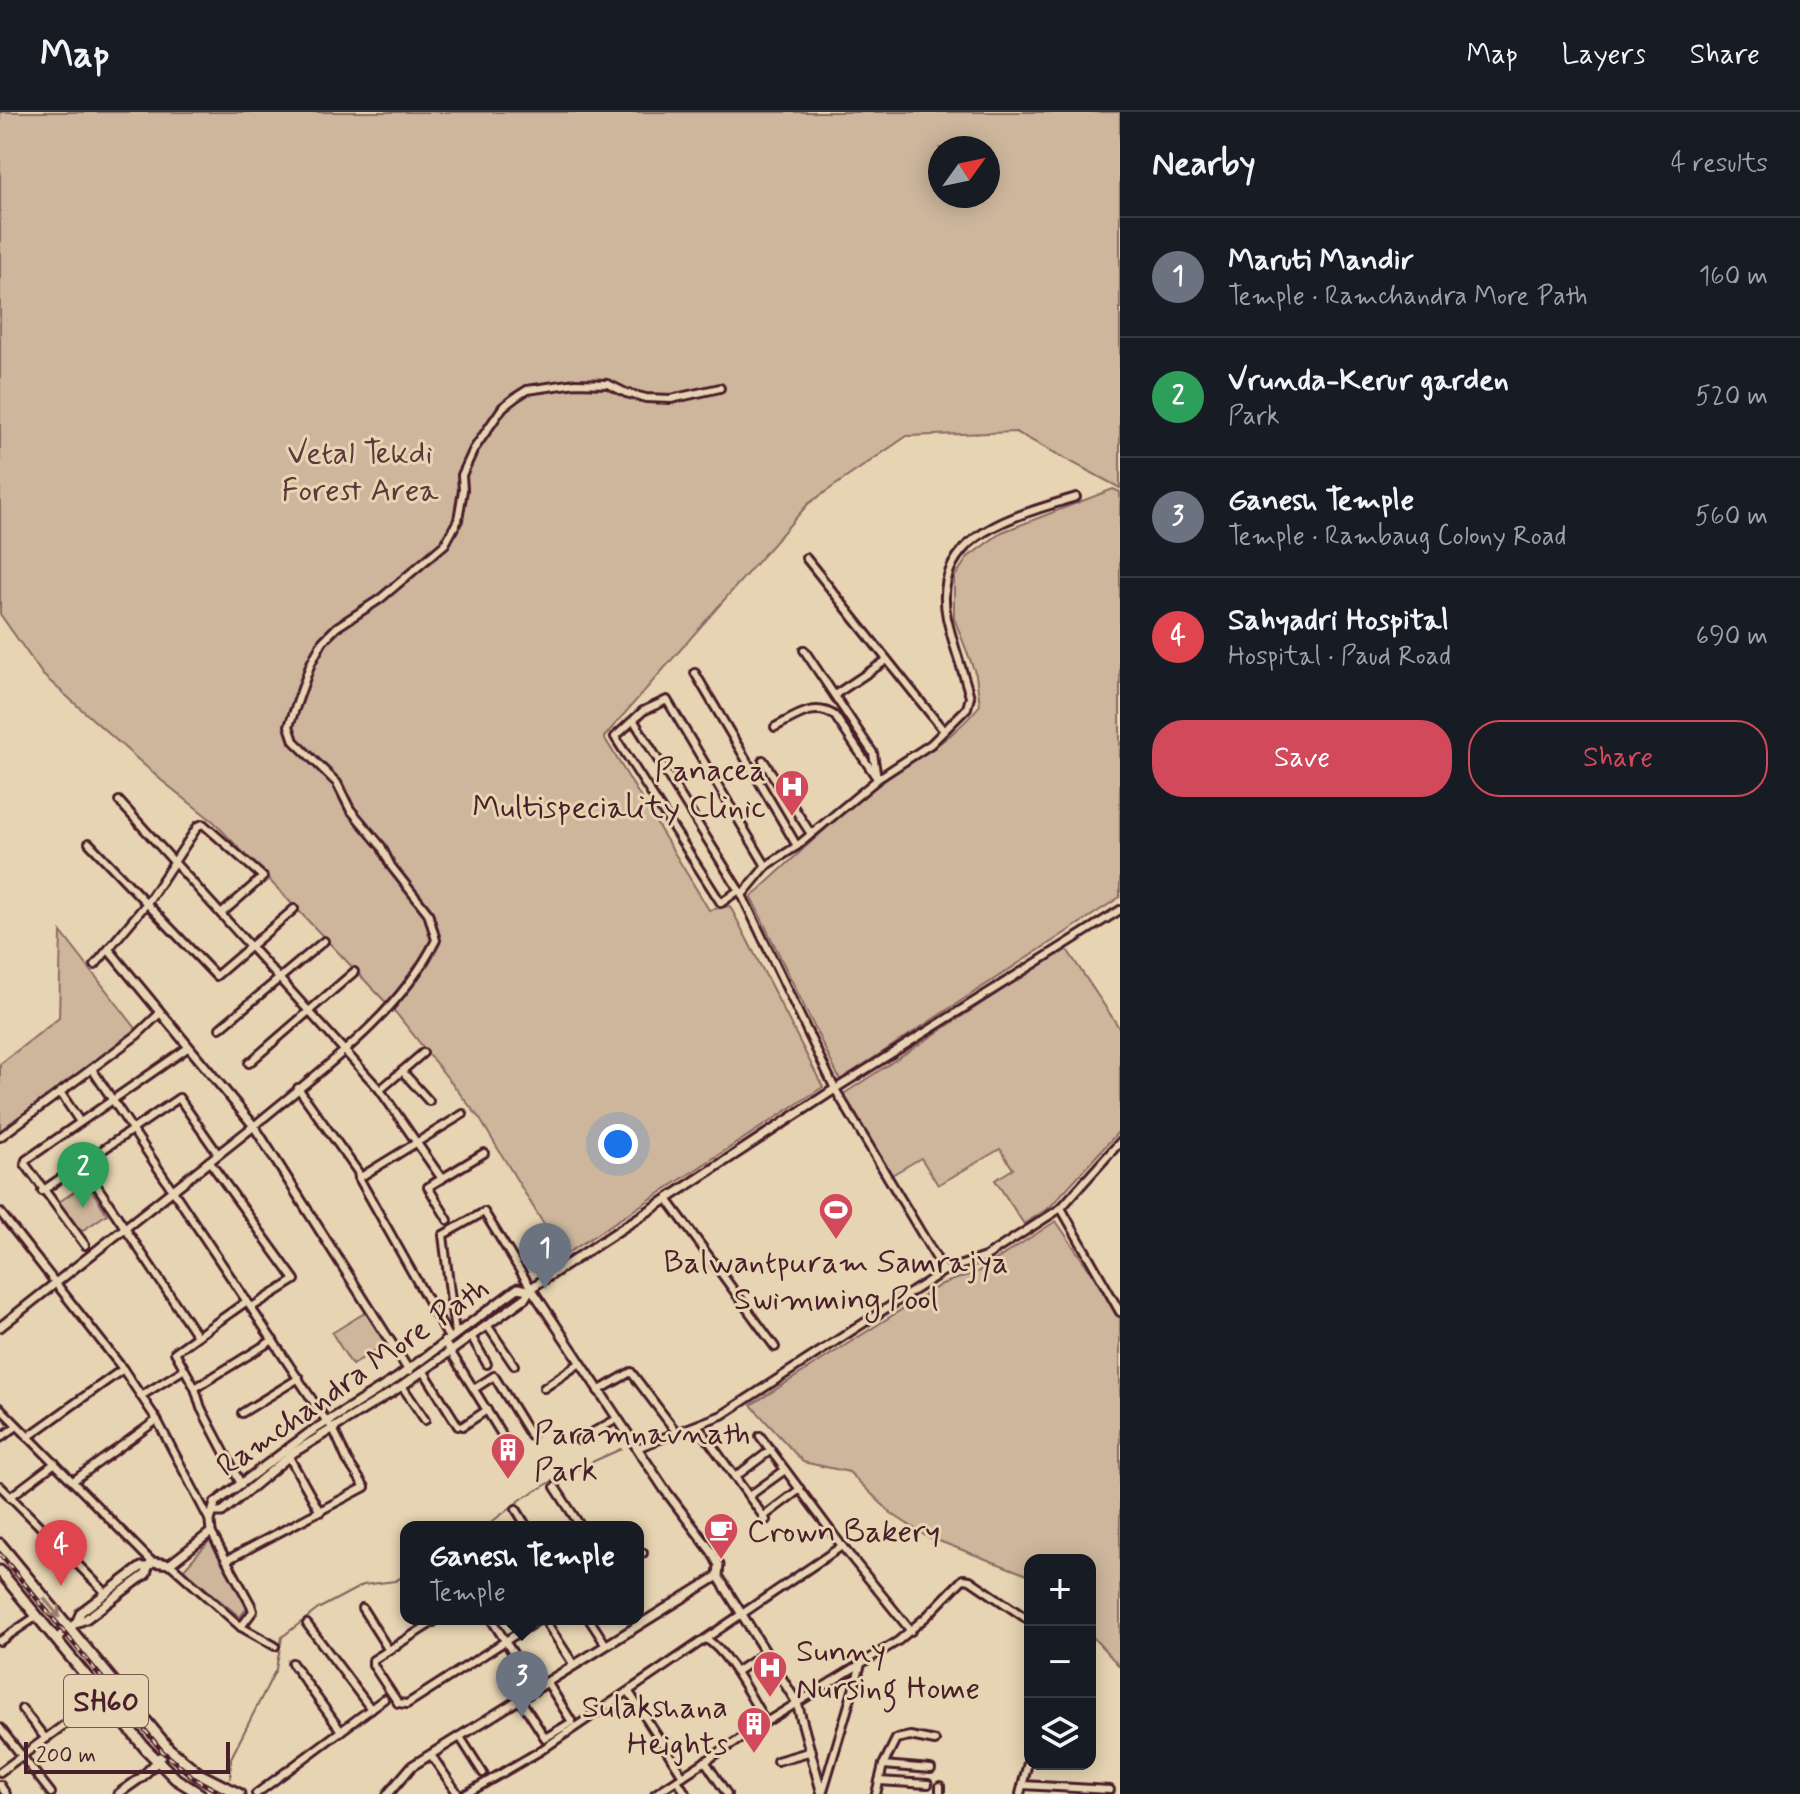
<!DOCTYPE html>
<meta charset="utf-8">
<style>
body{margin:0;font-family:Mynerve,sans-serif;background:#20242c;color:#f1f3f6}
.controls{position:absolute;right:24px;bottom:24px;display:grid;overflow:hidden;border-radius:16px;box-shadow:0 4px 20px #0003}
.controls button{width:72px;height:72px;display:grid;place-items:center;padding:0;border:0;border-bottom:2px solid #363941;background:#171b24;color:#f1f3f6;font:40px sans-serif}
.compass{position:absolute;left:928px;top:24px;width:72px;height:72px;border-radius:50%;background:#171b24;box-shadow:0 4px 20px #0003;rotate:57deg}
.scale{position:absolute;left:24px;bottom:20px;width:206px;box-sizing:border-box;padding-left:8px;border:4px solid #4a1f2b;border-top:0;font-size:22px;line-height:28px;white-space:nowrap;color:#4a1f2b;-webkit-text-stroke:6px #e6d4b2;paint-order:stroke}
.you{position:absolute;left:618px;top:1032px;width:28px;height:28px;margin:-20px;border:6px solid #fff;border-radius:50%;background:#1a73e8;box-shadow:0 0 0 12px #1a73e833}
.badge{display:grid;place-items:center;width:52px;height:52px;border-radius:50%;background:#d1495b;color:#fff;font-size:26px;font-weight:700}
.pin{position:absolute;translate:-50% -66px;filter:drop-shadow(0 2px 4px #0008)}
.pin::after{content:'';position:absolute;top:42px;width:28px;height:24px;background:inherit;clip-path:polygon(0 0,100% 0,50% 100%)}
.popup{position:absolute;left:400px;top:1409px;width:244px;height:104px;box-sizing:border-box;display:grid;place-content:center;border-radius:16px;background:#171b24;filter:drop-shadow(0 2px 6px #0005);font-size:26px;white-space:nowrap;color:#9ea1a6}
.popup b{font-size:30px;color:#f1f3f6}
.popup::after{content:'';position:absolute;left:50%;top:100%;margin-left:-16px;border:16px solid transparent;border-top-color:#171b24}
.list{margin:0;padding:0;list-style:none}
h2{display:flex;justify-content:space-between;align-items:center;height:104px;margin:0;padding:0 32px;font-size:34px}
h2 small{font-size:26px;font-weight:400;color:#9ea1a6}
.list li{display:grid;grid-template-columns:52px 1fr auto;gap:24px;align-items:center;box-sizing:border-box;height:120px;padding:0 32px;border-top:2px solid #363941}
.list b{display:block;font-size:30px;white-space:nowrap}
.list p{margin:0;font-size:26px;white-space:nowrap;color:#9ea1a6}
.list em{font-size:26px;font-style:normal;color:#9ea1a6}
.actions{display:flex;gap:16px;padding:24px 32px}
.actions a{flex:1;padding:18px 0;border:2px solid #d1495b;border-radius:32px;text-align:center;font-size:28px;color:#d1495b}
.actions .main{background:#d1495b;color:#fff}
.icon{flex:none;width:44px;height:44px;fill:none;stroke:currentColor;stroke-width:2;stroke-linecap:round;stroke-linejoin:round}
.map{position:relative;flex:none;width:1120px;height:1682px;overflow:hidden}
header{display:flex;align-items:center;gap:48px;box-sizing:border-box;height:112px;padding:0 40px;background:#171b24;border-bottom:2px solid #363941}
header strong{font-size:38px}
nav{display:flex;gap:44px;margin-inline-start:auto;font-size:28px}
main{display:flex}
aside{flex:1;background:#171b24}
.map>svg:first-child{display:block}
.green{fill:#cdb69c;stroke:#8c6a64;stroke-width:2;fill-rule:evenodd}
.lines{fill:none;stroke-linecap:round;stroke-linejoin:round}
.stream{stroke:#84625d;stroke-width:2}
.minor-casing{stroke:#4a1f2b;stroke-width:12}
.tertiary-casing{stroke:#4a1f2b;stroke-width:13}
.primary-casing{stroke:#4a1f2b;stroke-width:15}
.minor{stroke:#e6d4b2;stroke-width:6}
.tertiary{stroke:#e6d4b2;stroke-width:7}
.primary{stroke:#e6d4b2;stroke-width:9}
.rail-casing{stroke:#4a1f2b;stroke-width:5}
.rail{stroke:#e6d4b2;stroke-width:2;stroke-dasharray:6;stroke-linecap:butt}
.oneway{stroke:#987a6e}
.labels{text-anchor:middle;stroke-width:6;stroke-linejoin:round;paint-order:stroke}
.shield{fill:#e6d4b2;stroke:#795554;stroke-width:2}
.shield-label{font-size:30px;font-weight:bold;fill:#4a1f2b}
.park-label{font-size:32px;fill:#5e363c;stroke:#e6d4b2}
.poi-label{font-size:32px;fill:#4a1f2b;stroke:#e6d4b2;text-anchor:start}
.street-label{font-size:32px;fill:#4a1f2b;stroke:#e6d4b2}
</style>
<header>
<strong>Map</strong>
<nav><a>Map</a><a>Layers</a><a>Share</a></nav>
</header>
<main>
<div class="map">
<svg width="1120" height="1682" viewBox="0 0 1120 1682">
<rect width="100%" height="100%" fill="#e6d4b2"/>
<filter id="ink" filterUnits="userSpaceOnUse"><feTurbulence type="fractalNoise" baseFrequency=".0125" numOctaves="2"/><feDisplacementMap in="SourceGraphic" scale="16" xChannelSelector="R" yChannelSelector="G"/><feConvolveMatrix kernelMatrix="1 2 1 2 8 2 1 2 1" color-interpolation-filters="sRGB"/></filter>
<g filter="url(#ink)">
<g class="green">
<path d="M0,0H1120V376L1016,320L907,324L808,392L604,625L709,798L730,794L823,975L563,1144L480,1007L396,901L214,710L161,668L43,563L0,502ZM940,36H988V84H940Z"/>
<path d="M1113,377L1120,380V785L840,968L751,785C793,747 835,706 880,672C917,643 949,632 980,593L976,563L954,506V466L968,445L1002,420Z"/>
<polygon points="61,820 138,919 0,1020 0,952 59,906"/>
<polygon points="1066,836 1120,917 1120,1018 1050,1095 1024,1112 995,1068 1013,1057 1000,1037 938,1073 921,1046 890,1064 842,983"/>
<polygon points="87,1071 107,1102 79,1121 59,1090"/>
<polygon points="1056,1109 1120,1203 1120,1555 1090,1522 1090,1448 1030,1448 1030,1464 926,1424 892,1402 849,1360 803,1350 751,1293 942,1172 977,1160"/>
<polygon points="366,1200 386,1231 352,1253 332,1221"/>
<polygon points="210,1428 248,1494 240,1505 183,1458"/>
</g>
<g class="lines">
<g class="stream">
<polyline points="485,1415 523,1386 563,1363 621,1337"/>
<polyline points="231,1666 231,1646 276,1557 282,1525 318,1497 363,1473 395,1469 406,1463"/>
</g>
<defs>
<g id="minor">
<polyline points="806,446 944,619"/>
<polyline points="804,538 873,641 877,667"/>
<polyline points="695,561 797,734"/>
<polyline points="836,582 887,548"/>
<polyline points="634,609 740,780"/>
<path d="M775,615C795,605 815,589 835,604L876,665"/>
<polyline points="763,648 811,722"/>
<polyline points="119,689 380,978 442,1067"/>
<polyline points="89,731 216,864 294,797"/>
<polyline points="739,778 721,791 615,625 643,599 667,588 766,754"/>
<polyline points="95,853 147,791 198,714 203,712 263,765 221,802"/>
<polyline points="220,916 324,829"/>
<polyline points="249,951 354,860"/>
<polyline points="92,957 327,1310 333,1316 347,1348 365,1375 227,1448"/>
<polyline points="402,959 429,989"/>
<polyline points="298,976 358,1060 359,1066 463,1002"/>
<polyline points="835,977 1120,798"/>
<polyline points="380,978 423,941"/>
<polyline points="60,980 80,1010"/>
<path d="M254,1014C318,960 397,906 436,828L428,801L391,754L381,734L350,697L337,671L294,629L289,614L311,551L323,529L337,515L380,487L445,432L458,408L463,378L462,363L474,337L503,295L516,285L527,278L576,271L608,272L626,281L646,286L671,287L720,276"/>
<polyline points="0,1025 137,923 160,901"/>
<polyline points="209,1049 295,1168 252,1195"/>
<polyline points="83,1053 197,1224"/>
<polyline points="359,1066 449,1226"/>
<polyline points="42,1079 179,986 218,1042"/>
<polyline points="667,1087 775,1235"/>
<polyline points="1061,1096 1120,1200"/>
<polyline points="0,1100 123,1257 157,1308 210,1409"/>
<polyline points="448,1108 428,1075 484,1041"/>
<polyline points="85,1133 25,1052 26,1048 189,935"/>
<path d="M944,1159L835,977L742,783L766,754L797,734L879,666L931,632L967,596L970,585C963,559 953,533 947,506C930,422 1016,404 1076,385"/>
<polyline points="247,1189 175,1240 195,1276 273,1228"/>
<polyline points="487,1213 514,1253"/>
<polyline points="455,1221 443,1123 484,1100 531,1176"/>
<polyline points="471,1224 487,1252"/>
<polyline points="444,1229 507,1331"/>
<polyline points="423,1258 458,1314"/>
<polyline points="402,1274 425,1308"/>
<polyline points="195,1276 201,1296 241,1372"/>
<polyline points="544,1276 580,1251"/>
<polyline points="474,1277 494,1264 531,1324"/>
<polyline points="598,1279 631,1260 677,1321"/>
<polyline points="141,1284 183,1258"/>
<polyline points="0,1296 152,1450"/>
<polyline points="242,1301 299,1266"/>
<polyline points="463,1314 487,1298"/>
<polyline points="698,1314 766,1408"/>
<polyline points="760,1324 842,1434 911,1519"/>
<polyline points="28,1325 123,1257"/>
<polyline points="0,1326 17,1314"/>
<polyline points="579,1328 617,1307"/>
<polyline points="637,1336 722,1303 944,1159 985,1145 1061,1096 1120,1030"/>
<polyline points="289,1345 320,1400"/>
<polyline points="735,1365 771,1338"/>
<polyline points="73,1369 157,1308"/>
<polyline points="0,1374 105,1480"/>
<polyline points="555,1375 581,1415"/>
<polyline points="749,1384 785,1358"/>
<polyline points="10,1385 55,1351"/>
<polyline points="516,1397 527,1415"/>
<polyline points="763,1405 800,1377"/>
<polyline points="211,1420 251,1493 253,1499 241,1515"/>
<polyline points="638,1444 643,1441"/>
<polyline points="170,1452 241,1515 275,1534"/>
<polyline points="362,1496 388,1537"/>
<polyline points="438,1507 373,1548 373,1553 398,1591 407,1592 540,1507"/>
<polyline points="491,1507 536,1577"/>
<polyline points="544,1507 574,1553"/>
<polyline points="589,1507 606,1533"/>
<polyline points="307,1512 371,1597"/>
<path d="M706,1527C729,1540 751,1587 766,1610"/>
<polyline points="0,1529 37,1504"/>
<polyline points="292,1551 341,1619"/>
<polyline points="739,1558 766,1540"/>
<polyline points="629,1580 683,1664"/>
<polyline points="520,1587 545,1626 572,1610 547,1570"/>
<polyline points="22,1597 46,1627"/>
<polyline points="0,1616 51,1681"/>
<polyline points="460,1625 483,1661"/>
<polyline points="431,1643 458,1682"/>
<polyline points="705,1649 727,1682"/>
<polyline points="777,1649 812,1639"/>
<polyline points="883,1653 931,1657"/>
<polyline points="0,1660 102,1585"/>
<polyline points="677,1668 686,1682"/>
<polyline points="879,1669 928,1672"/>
<polyline points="0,1673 6,1682"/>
<polyline points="1023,1673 1110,1678"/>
<polyline points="256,1682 384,1587"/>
<polyline points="466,1682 540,1639 842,1434"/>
<polyline points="655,1682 766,1610 898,1529 927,1504 963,1467 970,1468 1030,1509"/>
<polyline points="822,1682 861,1552"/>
<polyline points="876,1682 883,1653 896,1627 910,1624 935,1629"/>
<polyline points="940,1682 940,1674"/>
<polyline points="1020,1682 1030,1643"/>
</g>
<g id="tertiary">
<polyline points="109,838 254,1014 409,1259"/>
<polyline points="531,1176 665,1378 712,1440 719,1453 718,1464 797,1591 822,1682"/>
<polyline points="0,1215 254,1014"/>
<polyline points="214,1400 222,1400 293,1341 402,1274 525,1186 531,1176 835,977"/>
<polyline points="76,1511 81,1500 141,1455 148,1455 152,1450 170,1452 211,1420 210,1409 215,1391 309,1321 397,1266 518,1176 528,1178"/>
<polyline points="56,1527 76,1511 86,1507 146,1462 148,1455"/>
<polyline points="118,1682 142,1665 169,1637"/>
<polyline points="388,1682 412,1654 718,1464"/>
</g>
<g id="primary">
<polyline points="0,1432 169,1637 201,1663 239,1682"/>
<polyline points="0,1459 146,1637 176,1667 200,1682"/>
</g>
</defs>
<use href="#minor" class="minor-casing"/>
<use href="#tertiary" class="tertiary-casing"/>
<use href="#primary" class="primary-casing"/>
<use href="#minor" class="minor"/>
<use href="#tertiary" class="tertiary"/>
<use href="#primary" class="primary"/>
<defs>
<polyline id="rail" points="0,1442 163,1640 195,1667 223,1682"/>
</defs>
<use href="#rail" class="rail-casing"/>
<use href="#rail" class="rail"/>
</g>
<defs><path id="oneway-shaft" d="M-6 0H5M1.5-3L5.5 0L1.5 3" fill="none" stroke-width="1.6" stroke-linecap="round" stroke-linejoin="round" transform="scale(2)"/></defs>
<use class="oneway" href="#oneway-shaft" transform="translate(52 1496) rotate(51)"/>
</g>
<defs>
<symbol id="hospital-pin" viewBox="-11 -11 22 30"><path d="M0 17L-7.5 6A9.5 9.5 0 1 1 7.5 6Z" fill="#d1495b" stroke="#e6d4b2"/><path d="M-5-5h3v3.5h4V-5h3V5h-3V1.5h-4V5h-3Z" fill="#fff"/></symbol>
<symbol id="stadium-pin" viewBox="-11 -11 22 30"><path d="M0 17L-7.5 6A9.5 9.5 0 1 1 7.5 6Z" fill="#d1495b" stroke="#e6d4b2"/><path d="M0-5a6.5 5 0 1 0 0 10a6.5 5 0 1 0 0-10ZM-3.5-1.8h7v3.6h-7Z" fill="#fff"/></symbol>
<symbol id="building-pin" viewBox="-11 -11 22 30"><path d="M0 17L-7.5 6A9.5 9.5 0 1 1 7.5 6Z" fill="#d1495b" stroke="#e6d4b2"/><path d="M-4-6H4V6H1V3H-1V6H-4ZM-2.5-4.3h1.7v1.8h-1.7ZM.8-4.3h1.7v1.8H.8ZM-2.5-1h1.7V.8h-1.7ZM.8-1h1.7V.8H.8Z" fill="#fff"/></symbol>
<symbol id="cafe-pin" viewBox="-11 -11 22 30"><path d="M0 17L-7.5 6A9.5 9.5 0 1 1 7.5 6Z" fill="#d1495b" stroke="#e6d4b2"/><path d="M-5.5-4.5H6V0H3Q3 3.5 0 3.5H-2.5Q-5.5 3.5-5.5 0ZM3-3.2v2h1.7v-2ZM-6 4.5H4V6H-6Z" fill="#fff"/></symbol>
</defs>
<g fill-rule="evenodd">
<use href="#hospital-pin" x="772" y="655" width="40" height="54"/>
<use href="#stadium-pin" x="816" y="1078" width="40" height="54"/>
<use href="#building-pin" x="488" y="1318" width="40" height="54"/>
<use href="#cafe-pin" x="701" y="1398" width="40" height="54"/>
<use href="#hospital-pin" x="750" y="1536" width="40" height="54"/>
<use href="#building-pin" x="734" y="1592" width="40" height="54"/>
</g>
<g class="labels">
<rect class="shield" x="64" y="1563" width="84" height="52" rx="6"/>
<g class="shield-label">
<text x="106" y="1599">SH60</text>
</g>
<g class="park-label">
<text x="360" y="351">Vetal Tekdi<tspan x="360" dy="37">Forest Area</tspan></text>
</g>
<g class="poi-label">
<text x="766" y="668" text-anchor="end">Panacea<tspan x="766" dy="37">Multispeciality Clinic</tspan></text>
<text x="836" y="1160" text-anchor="middle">Balwantpuram Samrajya<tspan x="836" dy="37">Swimming Pool</tspan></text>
<text x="534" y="1331">Paramnavnath<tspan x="534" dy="37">Park</tspan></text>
<text x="747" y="1429">Crown Bakery</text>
<text x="796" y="1549">Sunny<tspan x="796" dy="37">Nursing Home</tspan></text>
<text x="728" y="1605" text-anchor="end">Sulakshana<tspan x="728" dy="37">Heights</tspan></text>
</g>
<g class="street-label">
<text transform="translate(352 1264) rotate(-35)" y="11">Ramchandra More Path</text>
</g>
</g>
</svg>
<div class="controls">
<button>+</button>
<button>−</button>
<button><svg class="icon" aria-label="layers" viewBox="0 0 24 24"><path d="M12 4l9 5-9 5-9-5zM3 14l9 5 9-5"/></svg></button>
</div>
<svg class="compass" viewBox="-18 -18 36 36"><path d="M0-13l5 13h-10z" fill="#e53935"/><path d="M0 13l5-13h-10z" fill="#9ea1a6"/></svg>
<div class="scale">200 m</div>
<div class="you"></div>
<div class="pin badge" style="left:545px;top:1177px;background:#6b7280">1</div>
<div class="pin badge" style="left:83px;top:1096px;background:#2e9e5b">2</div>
<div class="pin badge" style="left:522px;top:1605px;background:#6b7280">3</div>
<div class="popup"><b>Ganesh Temple</b>Temple</div>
<div class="pin badge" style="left:61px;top:1474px;background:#e0444e">4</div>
</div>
<aside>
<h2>Nearby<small>4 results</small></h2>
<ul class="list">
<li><span class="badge" style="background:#6b7280">1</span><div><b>Maruti Mandir</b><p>Temple · Ramchandra More Path</p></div><em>160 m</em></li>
<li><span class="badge" style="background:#2e9e5b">2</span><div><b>Vrunda-Kerur garden</b><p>Park</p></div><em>520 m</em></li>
<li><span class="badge" style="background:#6b7280">3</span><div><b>Ganesh Temple</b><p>Temple · Rambaug Colony Road</p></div><em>560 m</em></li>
<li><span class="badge" style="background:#e0444e">4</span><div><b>Sahyadri Hospital</b><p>Hospital · Paud Road</p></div><em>690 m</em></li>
</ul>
<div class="actions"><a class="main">Save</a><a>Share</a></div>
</aside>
</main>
